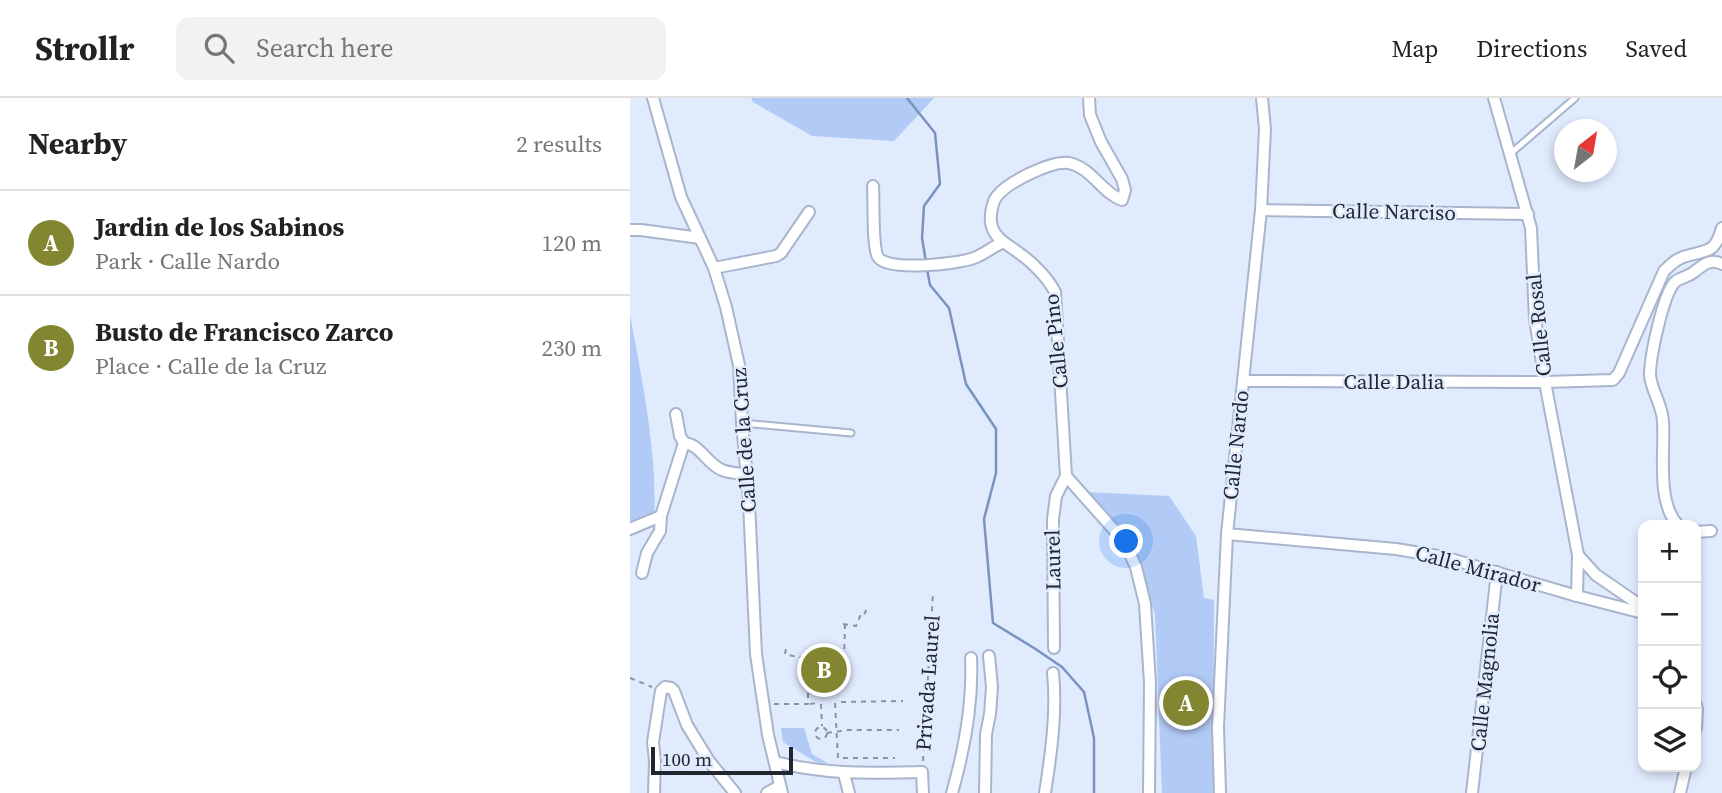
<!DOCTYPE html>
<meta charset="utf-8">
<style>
body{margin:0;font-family:"Source Serif 4",serif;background:#f2f2f2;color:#222}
.controls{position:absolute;right:21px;bottom:21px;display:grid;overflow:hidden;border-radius:14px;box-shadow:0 4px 10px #0003}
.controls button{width:63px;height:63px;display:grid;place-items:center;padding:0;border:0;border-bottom:2px solid #e0e0e0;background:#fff;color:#222;font:35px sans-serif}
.compass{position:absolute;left:924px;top:21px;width:63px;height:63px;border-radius:50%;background:#fff;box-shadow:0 4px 10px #0003;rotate:31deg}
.scale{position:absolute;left:21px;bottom:18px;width:142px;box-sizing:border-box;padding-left:7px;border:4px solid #21262f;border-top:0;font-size:19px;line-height:24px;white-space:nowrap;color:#21262f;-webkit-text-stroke:5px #e0ebfe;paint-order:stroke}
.you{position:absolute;left:497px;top:444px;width:24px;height:24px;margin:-18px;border:5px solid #fff;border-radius:50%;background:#1a73e8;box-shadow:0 0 0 10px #1a73e833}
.badge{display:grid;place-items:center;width:46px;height:46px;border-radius:50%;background:#828630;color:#fff;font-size:23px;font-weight:700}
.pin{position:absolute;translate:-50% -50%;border:4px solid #fff;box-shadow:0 2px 7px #0006}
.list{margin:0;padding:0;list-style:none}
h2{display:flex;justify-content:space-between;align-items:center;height:91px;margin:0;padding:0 28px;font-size:30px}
h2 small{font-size:23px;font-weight:400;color:#767676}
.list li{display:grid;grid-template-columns:46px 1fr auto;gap:21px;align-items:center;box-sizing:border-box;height:105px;padding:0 28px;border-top:2px solid #e0e0e0}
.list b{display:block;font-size:26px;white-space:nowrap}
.list p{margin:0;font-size:23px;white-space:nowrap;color:#767676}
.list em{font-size:23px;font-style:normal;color:#767676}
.icon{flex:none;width:38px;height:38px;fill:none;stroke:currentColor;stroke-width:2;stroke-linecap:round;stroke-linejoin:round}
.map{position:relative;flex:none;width:1092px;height:695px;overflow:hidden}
header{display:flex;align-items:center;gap:42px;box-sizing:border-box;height:98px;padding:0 35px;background:#fff;border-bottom:2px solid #e0e0e0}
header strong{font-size:33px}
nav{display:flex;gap:38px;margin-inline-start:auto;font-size:24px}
.search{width:490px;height:63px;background:#f2f2f2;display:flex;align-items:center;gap:18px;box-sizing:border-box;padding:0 24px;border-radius:14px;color:#767676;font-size:26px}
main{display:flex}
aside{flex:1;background:#fff}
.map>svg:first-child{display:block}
.green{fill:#b1caf6}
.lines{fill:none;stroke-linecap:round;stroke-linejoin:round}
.stream{stroke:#7992bf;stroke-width:2.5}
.service-casing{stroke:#a8b5cc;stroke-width:9}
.minor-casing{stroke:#a8b5cc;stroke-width:14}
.path{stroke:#8a92a0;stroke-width:2;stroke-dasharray:5 5;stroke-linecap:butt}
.service{stroke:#fff;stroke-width:5}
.minor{stroke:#fff;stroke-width:10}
.labels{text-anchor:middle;stroke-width:5;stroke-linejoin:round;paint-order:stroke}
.street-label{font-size:21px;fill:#21262f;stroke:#e0ebfe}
</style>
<header>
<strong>Strollr</strong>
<div class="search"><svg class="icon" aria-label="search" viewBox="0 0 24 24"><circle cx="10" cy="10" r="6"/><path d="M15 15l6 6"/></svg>Search here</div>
<nav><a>Map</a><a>Directions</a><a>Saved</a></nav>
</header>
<main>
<aside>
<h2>Nearby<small>2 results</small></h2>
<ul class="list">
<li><span class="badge">A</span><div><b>Jardin de los Sabinos</b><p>Park · Calle Nardo</p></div><em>120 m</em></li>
<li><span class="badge">B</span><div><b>Busto de Francisco Zarco</b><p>Place · Calle de la Cruz</p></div><em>230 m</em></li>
</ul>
</aside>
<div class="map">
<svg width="1092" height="695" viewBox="0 0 1092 695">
<rect width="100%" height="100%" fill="#e0ebfe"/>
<g class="green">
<polygon points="121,0 304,0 264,43 182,38 123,4"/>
<path d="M0,217C9,265 19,315 23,364C25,382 24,401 25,419L0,428Z"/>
<polygon points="455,394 539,398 566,438 574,500 584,502 583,695 532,695 525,516 504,453"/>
<polygon points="151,630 174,630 182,656 199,666 186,664 153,644"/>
</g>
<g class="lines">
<g class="stream">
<polyline points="277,0 305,35 310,86 294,108 292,140 296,164"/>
<polyline points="297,171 300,187 319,210 336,286 366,331 366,375 354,421 363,525 404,550 432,569 454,594 464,640 464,695"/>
</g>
<defs>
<g id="service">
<polyline points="880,56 945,0"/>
<polyline points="112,325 221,335"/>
</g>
<g id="minor">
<polyline points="23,0 51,99 84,170 96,209 109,267 112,325 119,404 126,556 138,637 152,695"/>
<polyline points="864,0 901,130 905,221 915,284 948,457 947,498"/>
<path d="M243,88C244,101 242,149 248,159C257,174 328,166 344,160C354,156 363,149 373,144"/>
<polyline points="631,112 898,116"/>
<polyline points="0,132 11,132 70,140"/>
<polyline points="84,170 146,158 151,155 179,114"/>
<path d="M613,283L915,284L983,282L989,275L1034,173C1040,167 1045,162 1053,159C1076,151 1084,158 1092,130"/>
<polyline points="46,316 50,338 54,345"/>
<polyline points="436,378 485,433 497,450 506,469 515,506 520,585 519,695"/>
<path d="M1048,427C1026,404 1035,353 1033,323C1032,306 1021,292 1020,277C1020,259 1033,196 1045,184C1051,179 1058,179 1064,174C1073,167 1080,160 1092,166"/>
<polyline points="0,431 31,418"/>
<polyline points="1066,434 1081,433"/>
<polyline points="597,436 766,451 814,459 947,498 1013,515"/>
<polyline points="948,457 966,477 1004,503 1013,514"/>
<path d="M12,475L17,455L30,433L31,418L54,345C70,346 77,366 92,372C99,375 109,375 116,377"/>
<path d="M424,550L423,421L426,398L436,378L425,194C418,180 402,164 389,155C379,147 366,142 362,129C359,121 362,104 367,98C378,84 422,62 439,65C462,70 472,95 492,102L495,92L492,81L471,44L460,17L459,0"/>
<polyline points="1066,607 1067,611 1066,630"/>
<path d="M145,664C197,677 239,675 292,674L293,695"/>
<polyline points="214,676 219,695"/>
<polyline points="24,695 25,663 23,644 31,593 35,589 41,590 44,593 57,627 79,663 105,695"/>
<polyline points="137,695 150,688"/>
<path d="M322,695C334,653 343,603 341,560"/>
<polyline points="355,695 356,636 360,616 362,589 359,558"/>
<path d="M415,695C421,656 427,615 423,575"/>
<polyline points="590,695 588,629 597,436 631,112 635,31 632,0"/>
<polyline points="842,695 867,474"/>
<polyline points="1050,695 1056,669"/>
</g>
</defs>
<use href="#service" class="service-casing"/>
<use href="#minor" class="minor-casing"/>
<g class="path">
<polyline points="213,526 226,528 231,516 234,517 237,510"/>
<polyline points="215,526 214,565 217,569"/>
<path d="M156,551L155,556C174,562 195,560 214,560"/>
<polyline points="0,580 22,589"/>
<polyline points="211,604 273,603"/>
<polyline points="205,605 208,660 265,660"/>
<polyline points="144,606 178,606 178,579 183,563 183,554"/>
<polyline points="180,606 188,605"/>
<polyline points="191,606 192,628"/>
<circle cx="191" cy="635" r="6"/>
<polyline points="197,635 218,632 269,632"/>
<polyline points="293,663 303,495"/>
</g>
<use href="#service" class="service"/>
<use href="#minor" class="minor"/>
</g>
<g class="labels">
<g class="street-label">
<text transform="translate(764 114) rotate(1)" y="7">Calle Narciso</text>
<text transform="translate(909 227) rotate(-96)" y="7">Calle Rosal</text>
<text transform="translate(426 243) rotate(-96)" y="7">Calle Pino</text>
<text x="764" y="291">Calle Dalia</text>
<text transform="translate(114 342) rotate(-94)" y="7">Calle de la Cruz</text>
<text transform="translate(606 347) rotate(-84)" y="7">Calle Nardo</text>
<text transform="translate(423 462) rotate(-91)" y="7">Laurel</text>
<text transform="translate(848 471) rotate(15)" y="7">Calle Mirador</text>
<text transform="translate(855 584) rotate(-84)" y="7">Calle Magnolia</text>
<text transform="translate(298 585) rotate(-86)" y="7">Privada Laurel</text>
</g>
</g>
</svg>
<div class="controls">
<button>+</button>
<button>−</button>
<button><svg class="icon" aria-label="locate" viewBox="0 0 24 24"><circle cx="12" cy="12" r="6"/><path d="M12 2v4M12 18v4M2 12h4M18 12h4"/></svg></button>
<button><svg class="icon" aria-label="layers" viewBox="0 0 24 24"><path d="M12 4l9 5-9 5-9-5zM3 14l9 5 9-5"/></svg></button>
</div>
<svg class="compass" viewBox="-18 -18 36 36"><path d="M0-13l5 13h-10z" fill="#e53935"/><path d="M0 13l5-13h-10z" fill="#767676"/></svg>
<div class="scale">100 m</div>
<div class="you"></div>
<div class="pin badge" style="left:556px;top:605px">A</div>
<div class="pin badge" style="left:194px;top:572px">B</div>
</div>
</main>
